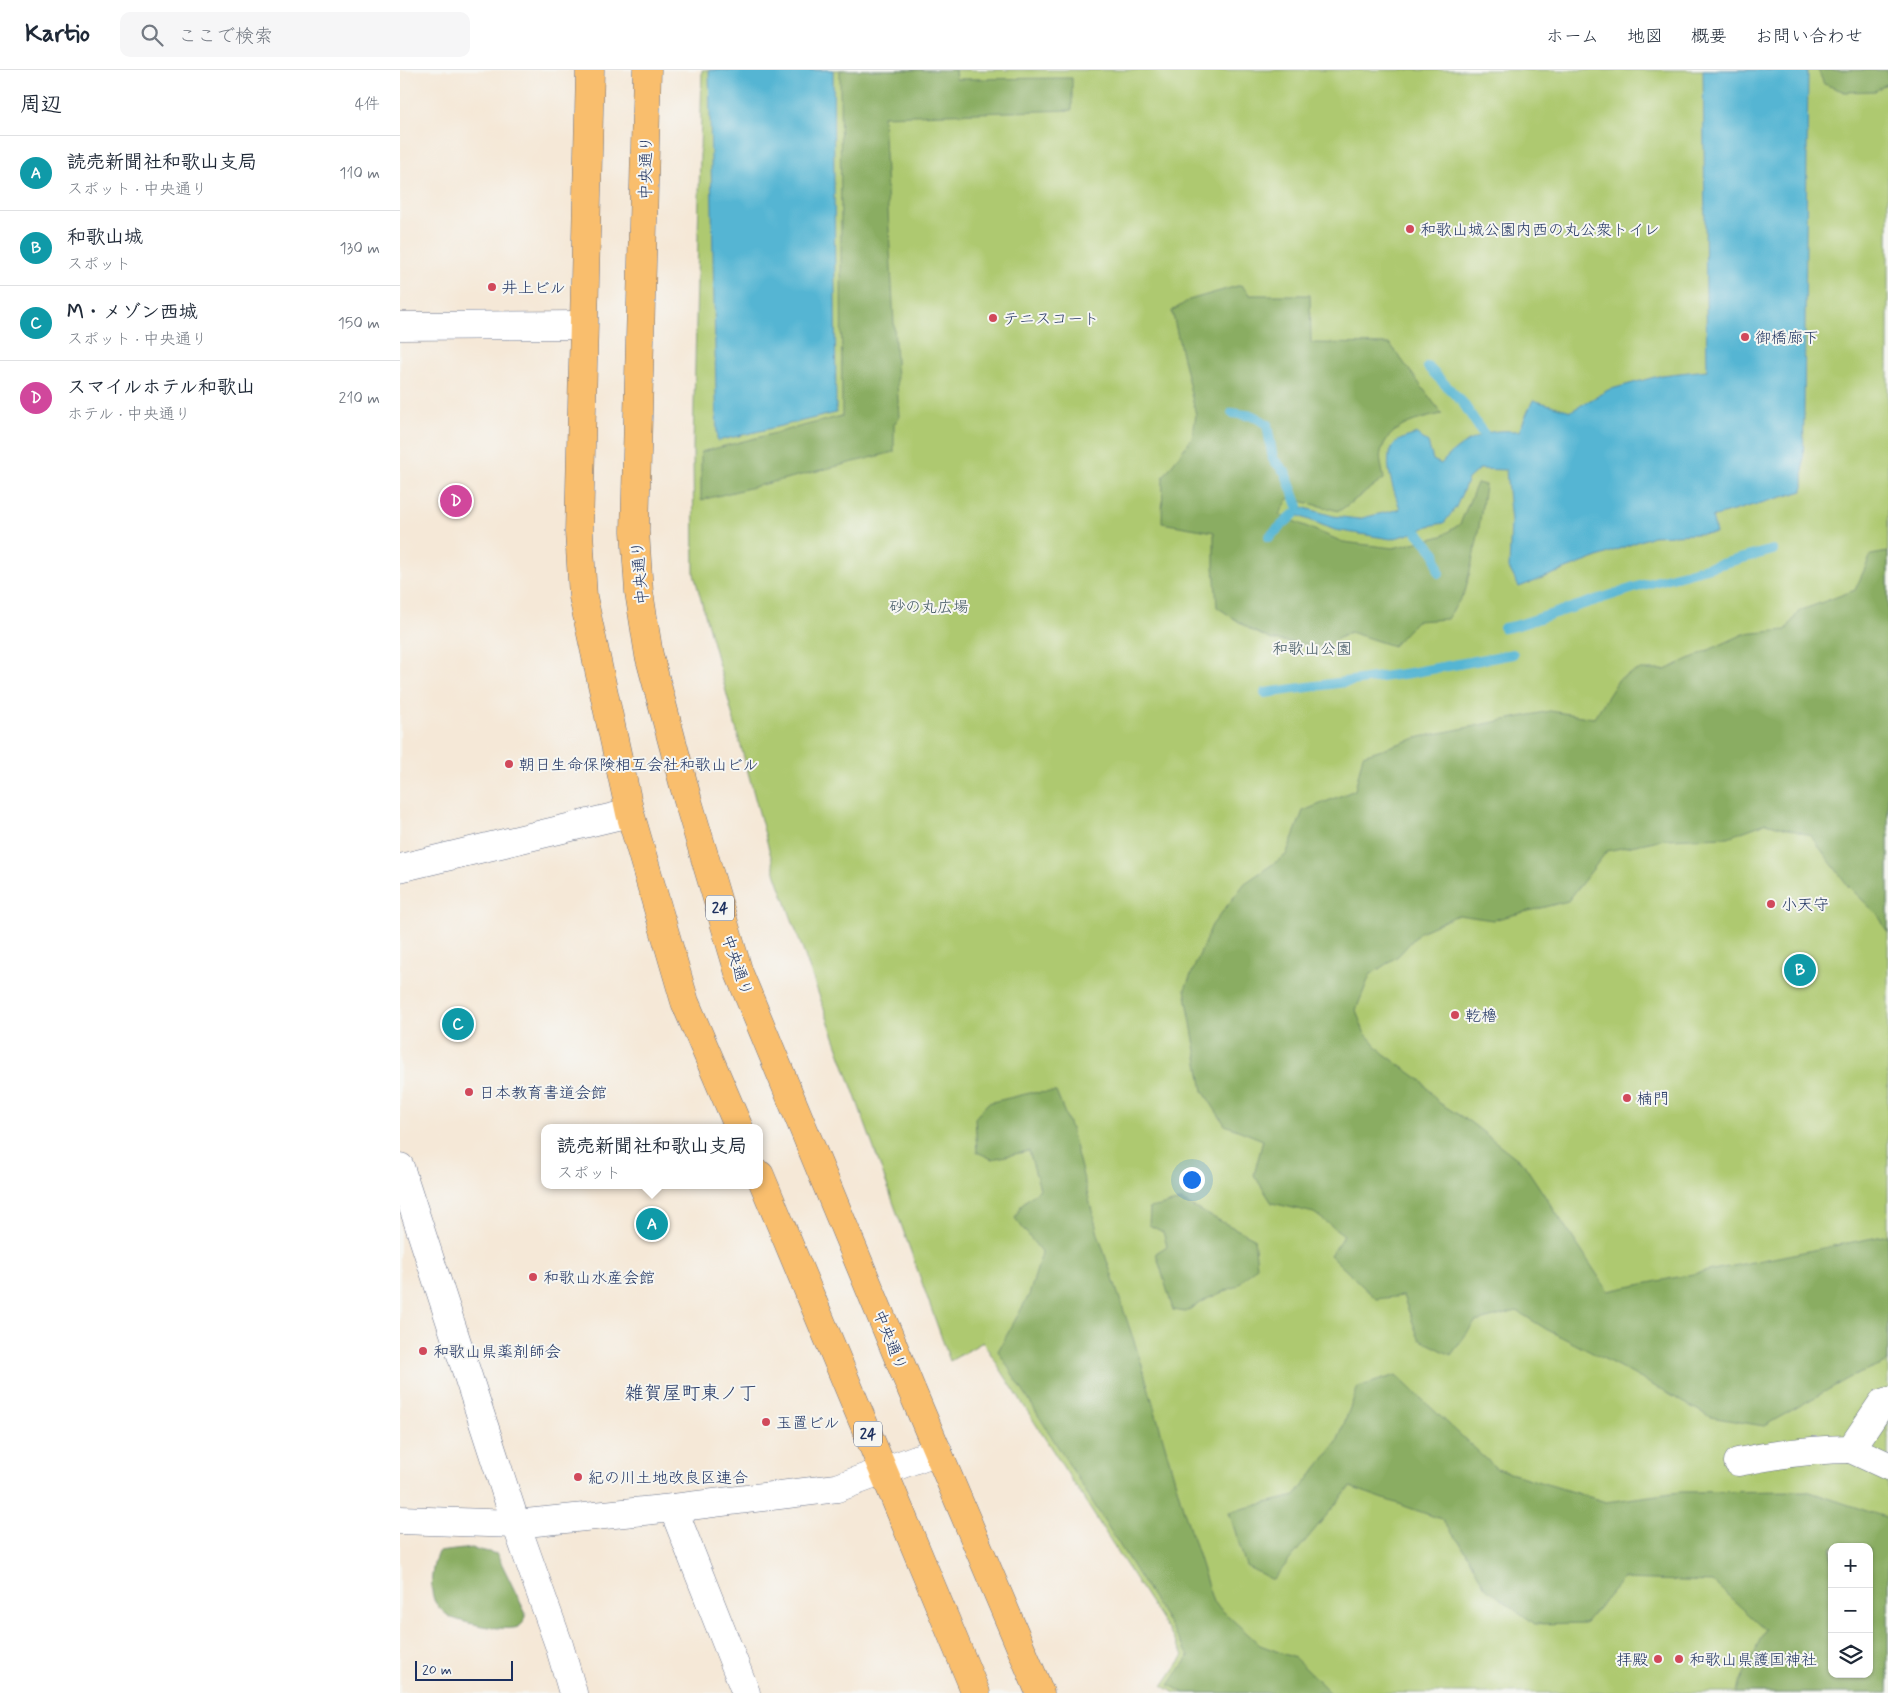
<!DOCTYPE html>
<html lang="ja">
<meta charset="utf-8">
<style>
body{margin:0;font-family:Mynerve,"Klee One",sans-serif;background:#f6f6f7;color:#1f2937}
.controls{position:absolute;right:15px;bottom:15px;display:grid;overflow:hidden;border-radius:10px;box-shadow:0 1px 4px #0004}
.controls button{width:45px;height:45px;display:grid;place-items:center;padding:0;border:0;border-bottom:1px solid #e0e1e3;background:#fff;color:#1f2937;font:25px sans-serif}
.scale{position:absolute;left:15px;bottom:12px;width:98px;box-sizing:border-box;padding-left:5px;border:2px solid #1b2f5e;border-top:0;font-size:14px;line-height:18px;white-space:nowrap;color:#1b2f5e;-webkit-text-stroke:4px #f6f6f2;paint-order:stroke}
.you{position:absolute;left:791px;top:1109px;width:18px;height:18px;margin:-12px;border:4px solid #fff;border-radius:50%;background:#1a73e8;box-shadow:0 0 0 8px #1a73e833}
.badge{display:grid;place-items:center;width:32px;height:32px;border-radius:50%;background:#ea580c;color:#fff;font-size:16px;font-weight:700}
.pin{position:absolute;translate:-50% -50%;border:2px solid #fff;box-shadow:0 1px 5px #0006}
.popup{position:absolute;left:141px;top:1054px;width:222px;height:65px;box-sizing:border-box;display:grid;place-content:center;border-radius:10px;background:#fff;filter:drop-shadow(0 1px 4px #0005);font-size:16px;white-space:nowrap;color:#747a83}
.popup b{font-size:19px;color:#1f2937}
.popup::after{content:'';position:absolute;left:50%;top:100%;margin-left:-10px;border:10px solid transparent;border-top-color:#fff}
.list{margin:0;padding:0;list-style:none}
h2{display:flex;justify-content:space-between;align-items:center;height:65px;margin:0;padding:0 20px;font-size:21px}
h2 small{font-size:16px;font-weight:400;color:#747a83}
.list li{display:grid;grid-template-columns:32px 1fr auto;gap:15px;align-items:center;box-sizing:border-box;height:75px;padding:0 20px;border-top:1px solid #e0e1e3}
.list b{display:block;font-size:19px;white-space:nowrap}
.list p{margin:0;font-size:16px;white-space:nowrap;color:#747a83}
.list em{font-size:16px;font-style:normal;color:#747a83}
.icon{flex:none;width:28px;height:28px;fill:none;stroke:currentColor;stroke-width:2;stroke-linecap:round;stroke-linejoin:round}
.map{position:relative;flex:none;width:1488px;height:1623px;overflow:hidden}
header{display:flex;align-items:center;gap:30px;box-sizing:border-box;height:70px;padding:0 25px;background:#fff;border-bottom:1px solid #e0e1e3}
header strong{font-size:24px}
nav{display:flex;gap:28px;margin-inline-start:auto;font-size:18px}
.search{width:350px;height:45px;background:#f6f6f7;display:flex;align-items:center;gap:12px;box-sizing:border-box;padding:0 18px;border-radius:10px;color:#747a83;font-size:19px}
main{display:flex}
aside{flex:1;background:#fff}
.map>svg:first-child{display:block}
.green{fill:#aec96f;stroke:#647c66;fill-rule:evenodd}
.forest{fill:#8aad62;stroke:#526e60;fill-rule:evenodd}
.water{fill:#55b5d3;stroke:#387298}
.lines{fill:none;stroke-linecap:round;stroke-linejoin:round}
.stream{stroke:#55b5d3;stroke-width:10}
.minor-casing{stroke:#677088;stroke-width:29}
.highway-casing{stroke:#677088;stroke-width:29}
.minor{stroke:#fff;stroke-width:28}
.highway{stroke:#f9be6d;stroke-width:28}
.poi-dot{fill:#d1495b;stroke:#f6f6f2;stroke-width:2}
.labels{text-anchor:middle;stroke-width:4;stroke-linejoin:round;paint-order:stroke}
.shield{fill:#f6f6f2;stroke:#5d6b8a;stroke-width:1}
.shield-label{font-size:15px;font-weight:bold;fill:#1b2f5e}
.street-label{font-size:16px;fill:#1b2f5e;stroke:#f6f6f2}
.poi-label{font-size:16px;fill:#1b2f5e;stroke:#f6f6f2;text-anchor:start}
.park-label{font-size:16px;fill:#405662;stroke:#f6f6f2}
.quarter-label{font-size:19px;fill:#1b2f5e;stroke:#f6f6f2}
</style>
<header>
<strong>Kartio</strong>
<div class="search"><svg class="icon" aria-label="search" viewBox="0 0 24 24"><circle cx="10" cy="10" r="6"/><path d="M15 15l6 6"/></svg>ここで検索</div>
<nav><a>ホーム</a><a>地図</a><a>概要</a><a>お問い合わせ</a></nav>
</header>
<main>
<aside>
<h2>周辺<small>4件</small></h2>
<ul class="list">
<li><span class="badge" style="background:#0f9aa8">A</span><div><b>読売新聞社和歌山支局</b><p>スポット · 中央通り</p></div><em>110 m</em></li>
<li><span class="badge" style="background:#0f9aa8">B</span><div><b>和歌山城</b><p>スポット</p></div><em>130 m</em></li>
<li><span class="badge" style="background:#0f9aa8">C</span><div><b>M・メゾン西城</b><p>スポット · 中央通り</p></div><em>150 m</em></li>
<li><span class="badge" style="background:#d1479c">D</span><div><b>スマイルホテル和歌山</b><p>ホテル · 中央通り</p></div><em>210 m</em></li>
</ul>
</aside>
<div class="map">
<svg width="1488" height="1623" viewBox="0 0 1488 1623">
<rect width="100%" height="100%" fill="#f6f6f2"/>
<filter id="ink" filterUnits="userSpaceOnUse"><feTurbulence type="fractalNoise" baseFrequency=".02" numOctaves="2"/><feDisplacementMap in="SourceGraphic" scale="10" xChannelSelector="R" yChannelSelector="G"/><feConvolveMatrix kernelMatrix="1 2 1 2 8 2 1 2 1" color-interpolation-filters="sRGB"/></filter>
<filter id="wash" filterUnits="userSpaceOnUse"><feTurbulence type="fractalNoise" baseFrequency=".0096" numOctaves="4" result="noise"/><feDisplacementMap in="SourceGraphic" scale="20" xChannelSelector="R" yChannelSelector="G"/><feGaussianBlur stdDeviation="1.12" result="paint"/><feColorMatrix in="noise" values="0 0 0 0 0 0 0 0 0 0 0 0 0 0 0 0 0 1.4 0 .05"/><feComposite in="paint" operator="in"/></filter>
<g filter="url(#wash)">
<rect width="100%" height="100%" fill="#f5e8d7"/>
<path class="green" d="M302,0H1488V1623H775L763,1616L784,1585L583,1272L550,1291L376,805L294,504L293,377ZM1432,1477H1469V1604H1432Z"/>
<g class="forest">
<polygon points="440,0 555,0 556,9 672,8 672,40 483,46 499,348 494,354 494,382 301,430 301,382 442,346"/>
<polygon points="1418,0 1488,0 1488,13 1475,21 1445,22 1424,14"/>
<path d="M841,215L850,225H910L911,273L990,274L1042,344C1019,349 988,355 981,382C979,389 983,401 984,409L939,441L889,428L879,445L943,472L993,478L1042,466L1060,454L1077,413L1085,415L1077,471L1065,522L1047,549L1016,551L993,576L950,562L925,576L872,570L851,560L817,537L814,495V462L762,453L763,407L792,368L796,345L772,241L789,230Z"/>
<polygon points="1488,482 1488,863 1478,845 1449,817 1410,765 1366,753 1328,767 1264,769 1207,781 1168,831 1093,850 1058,845 1020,862 998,886 970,905 956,940 964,962 983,983 1022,1011 1038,1032 1070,1052 1123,1093 1208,1221 1488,1165 1488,1292 1449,1308 1364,1356 1310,1347 1218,1296 1146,1259 1117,1241 1075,1252 1051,1285 1019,1269 1003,1226 976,1229 930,1185 944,1165 914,1143 872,1133 854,1105 863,1070 825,1055 803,1021 785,919 812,855 845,813 886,785 903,741 955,720 963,685 1020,667 1150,641 1194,648 1219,609 1238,600 1265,600 1344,564 1386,560 1399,541 1455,520 1471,485"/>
<polygon points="656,1022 670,1056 698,1164 741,1292 781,1431 813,1532 860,1575 895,1588 931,1623 785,1623 769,1615 789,1586 598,1281 629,1225 642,1183 615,1148 622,1134 640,1119 629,1081 592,1089 577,1082 575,1048 588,1033 630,1023"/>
<polygon points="781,1131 854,1168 857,1196 837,1216 809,1228 785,1242 773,1240 756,1183 767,1176 763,1162 749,1155 750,1138"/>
<path d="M996,1305L1097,1399L1206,1432L1279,1422L1407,1421L1488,1448V1623H1335L1365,1559L1313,1512L1223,1509L1185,1553L1135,1554L1085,1517L1065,1480L1041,1449L950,1417L873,1510L846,1496L829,1442L895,1426L937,1372L958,1317ZM1432,1477H1469V1604H1432Z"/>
<path d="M72,1478L97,1484L126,1544L124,1552C122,1554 120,1556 118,1557C105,1562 63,1553 50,1547C45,1544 36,1535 34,1530C29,1515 32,1496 38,1482Z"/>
</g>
<g class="water">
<polygon points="309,0 433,0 436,343 317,371"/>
<path d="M1303,0H1408L1403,421L1312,447L1316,463L1253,466L1119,517L1109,498L1111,452L1106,400L1079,399L1068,409L1056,437L1044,453L1028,456L1017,462L991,469L935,460L894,444L898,436L933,446L958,449L1000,439C995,422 978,384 998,371C1003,368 1011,366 1017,364L1028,373L1033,390L1041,394C1053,379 1072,367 1091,362C1100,360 1110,361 1119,361L1133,330L1171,341L1208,320L1262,305L1307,300Z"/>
</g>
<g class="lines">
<g class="stream">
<polyline points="1028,297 1063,333 1084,365"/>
<polyline points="832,343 853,346 867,354 873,389 885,402 898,436"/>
<polyline points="1017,462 1035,483 1039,503"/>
<polyline points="869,467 894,444"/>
<polyline points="1104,558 1115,556 1243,515 1373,480"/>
<polyline points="865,623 1010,603 1113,584"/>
</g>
</g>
</g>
<g filter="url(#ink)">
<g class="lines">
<defs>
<g id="minor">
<polyline points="0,256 183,255"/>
<polyline points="0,798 230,743"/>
<polyline points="0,1097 116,1454 159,1575 173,1623"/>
<polyline points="1451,1379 1488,1396"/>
<path d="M1338,1392C1377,1384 1411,1379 1451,1379L1482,1333L1488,1331"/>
<polyline points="273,1438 346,1623"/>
<polyline points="0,1450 116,1454 273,1438 437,1418 538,1381"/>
</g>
<g id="highway">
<polyline points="190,0 179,462 183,527 230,743 285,932 339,1058"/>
<polyline points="247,0 235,461 239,522 249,585 288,731 339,903 512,1321 640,1623"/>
<polyline points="360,1105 576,1623"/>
</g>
</defs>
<use href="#minor" class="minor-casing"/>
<use href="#highway" class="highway-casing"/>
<use href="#minor" class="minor"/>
<use href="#highway" class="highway"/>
</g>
</g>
<g class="poi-dot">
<circle cx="1010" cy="159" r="5"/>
<circle cx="92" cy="217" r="5"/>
<circle cx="593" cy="248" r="5"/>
<circle cx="1345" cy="267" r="5"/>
<circle cx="109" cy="694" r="5"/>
<circle cx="1371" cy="834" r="5"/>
<circle cx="1055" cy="945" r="5"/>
<circle cx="69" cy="1022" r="5"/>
<circle cx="1227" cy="1028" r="5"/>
<circle cx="133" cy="1207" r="5"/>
<circle cx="23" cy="1281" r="5"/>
<circle cx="366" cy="1352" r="5"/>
<circle cx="178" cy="1407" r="5"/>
<circle cx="1258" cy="1589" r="5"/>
<circle cx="1279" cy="1589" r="5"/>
</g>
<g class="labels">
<g class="shield">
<rect x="306" y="825.5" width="28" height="25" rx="4"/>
<rect x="454" y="1351.5" width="28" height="25" rx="4"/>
</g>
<g class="shield-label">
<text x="320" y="843">24</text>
<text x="468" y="1369">24</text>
</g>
<g class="street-label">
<text transform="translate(245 98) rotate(-89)" y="6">中央通り</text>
<text transform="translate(239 503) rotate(-95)" y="6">中央通り</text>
<text transform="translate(338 895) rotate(71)" y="6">中央通り</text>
<text transform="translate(491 1270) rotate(68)" y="6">中央通り</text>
</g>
<g class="poi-label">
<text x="1020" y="165">和歌山城公園内西の丸公衆トイレ</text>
<text x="102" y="223">井上ビル</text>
<text x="603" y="254">テニスコート</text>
<text x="1355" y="273">御橋廊下</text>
<text x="119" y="700">朝日生命保険相互会社和歌山ビル</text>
<text x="1381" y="840">小天守</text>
<text x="1065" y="951">乾櫓</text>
<text x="79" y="1028">日本教育書道会館</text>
<text x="1237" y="1034">楠門</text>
<text x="143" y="1213">和歌山水産会館</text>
<text x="33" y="1287">和歌山県薬剤師会</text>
<text x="376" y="1358">玉置ビル</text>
<text x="188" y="1413">紀の川土地改良区連合</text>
<text x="1248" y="1595" text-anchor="end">拝殿</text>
<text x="1289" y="1595">和歌山県護国神社</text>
</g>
<g class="park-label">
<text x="529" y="542">砂の丸広場</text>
<text x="912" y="584">和歌山公園</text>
</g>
<g class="quarter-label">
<text x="291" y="1329">雑賀屋町東ノ丁</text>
</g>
</g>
</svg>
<div class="controls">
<button>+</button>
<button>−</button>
<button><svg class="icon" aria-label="layers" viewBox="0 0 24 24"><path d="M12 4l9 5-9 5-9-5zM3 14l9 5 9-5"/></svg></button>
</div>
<div class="scale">20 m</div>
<div class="you"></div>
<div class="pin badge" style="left:252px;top:1154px;background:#0f9aa8">A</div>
<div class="popup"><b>読売新聞社和歌山支局</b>スポット</div>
<div class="pin badge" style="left:1400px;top:900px;background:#0f9aa8">B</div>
<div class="pin badge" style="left:58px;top:954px;background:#0f9aa8">C</div>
<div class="pin badge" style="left:56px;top:431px;background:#d1479c">D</div>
</div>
</main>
